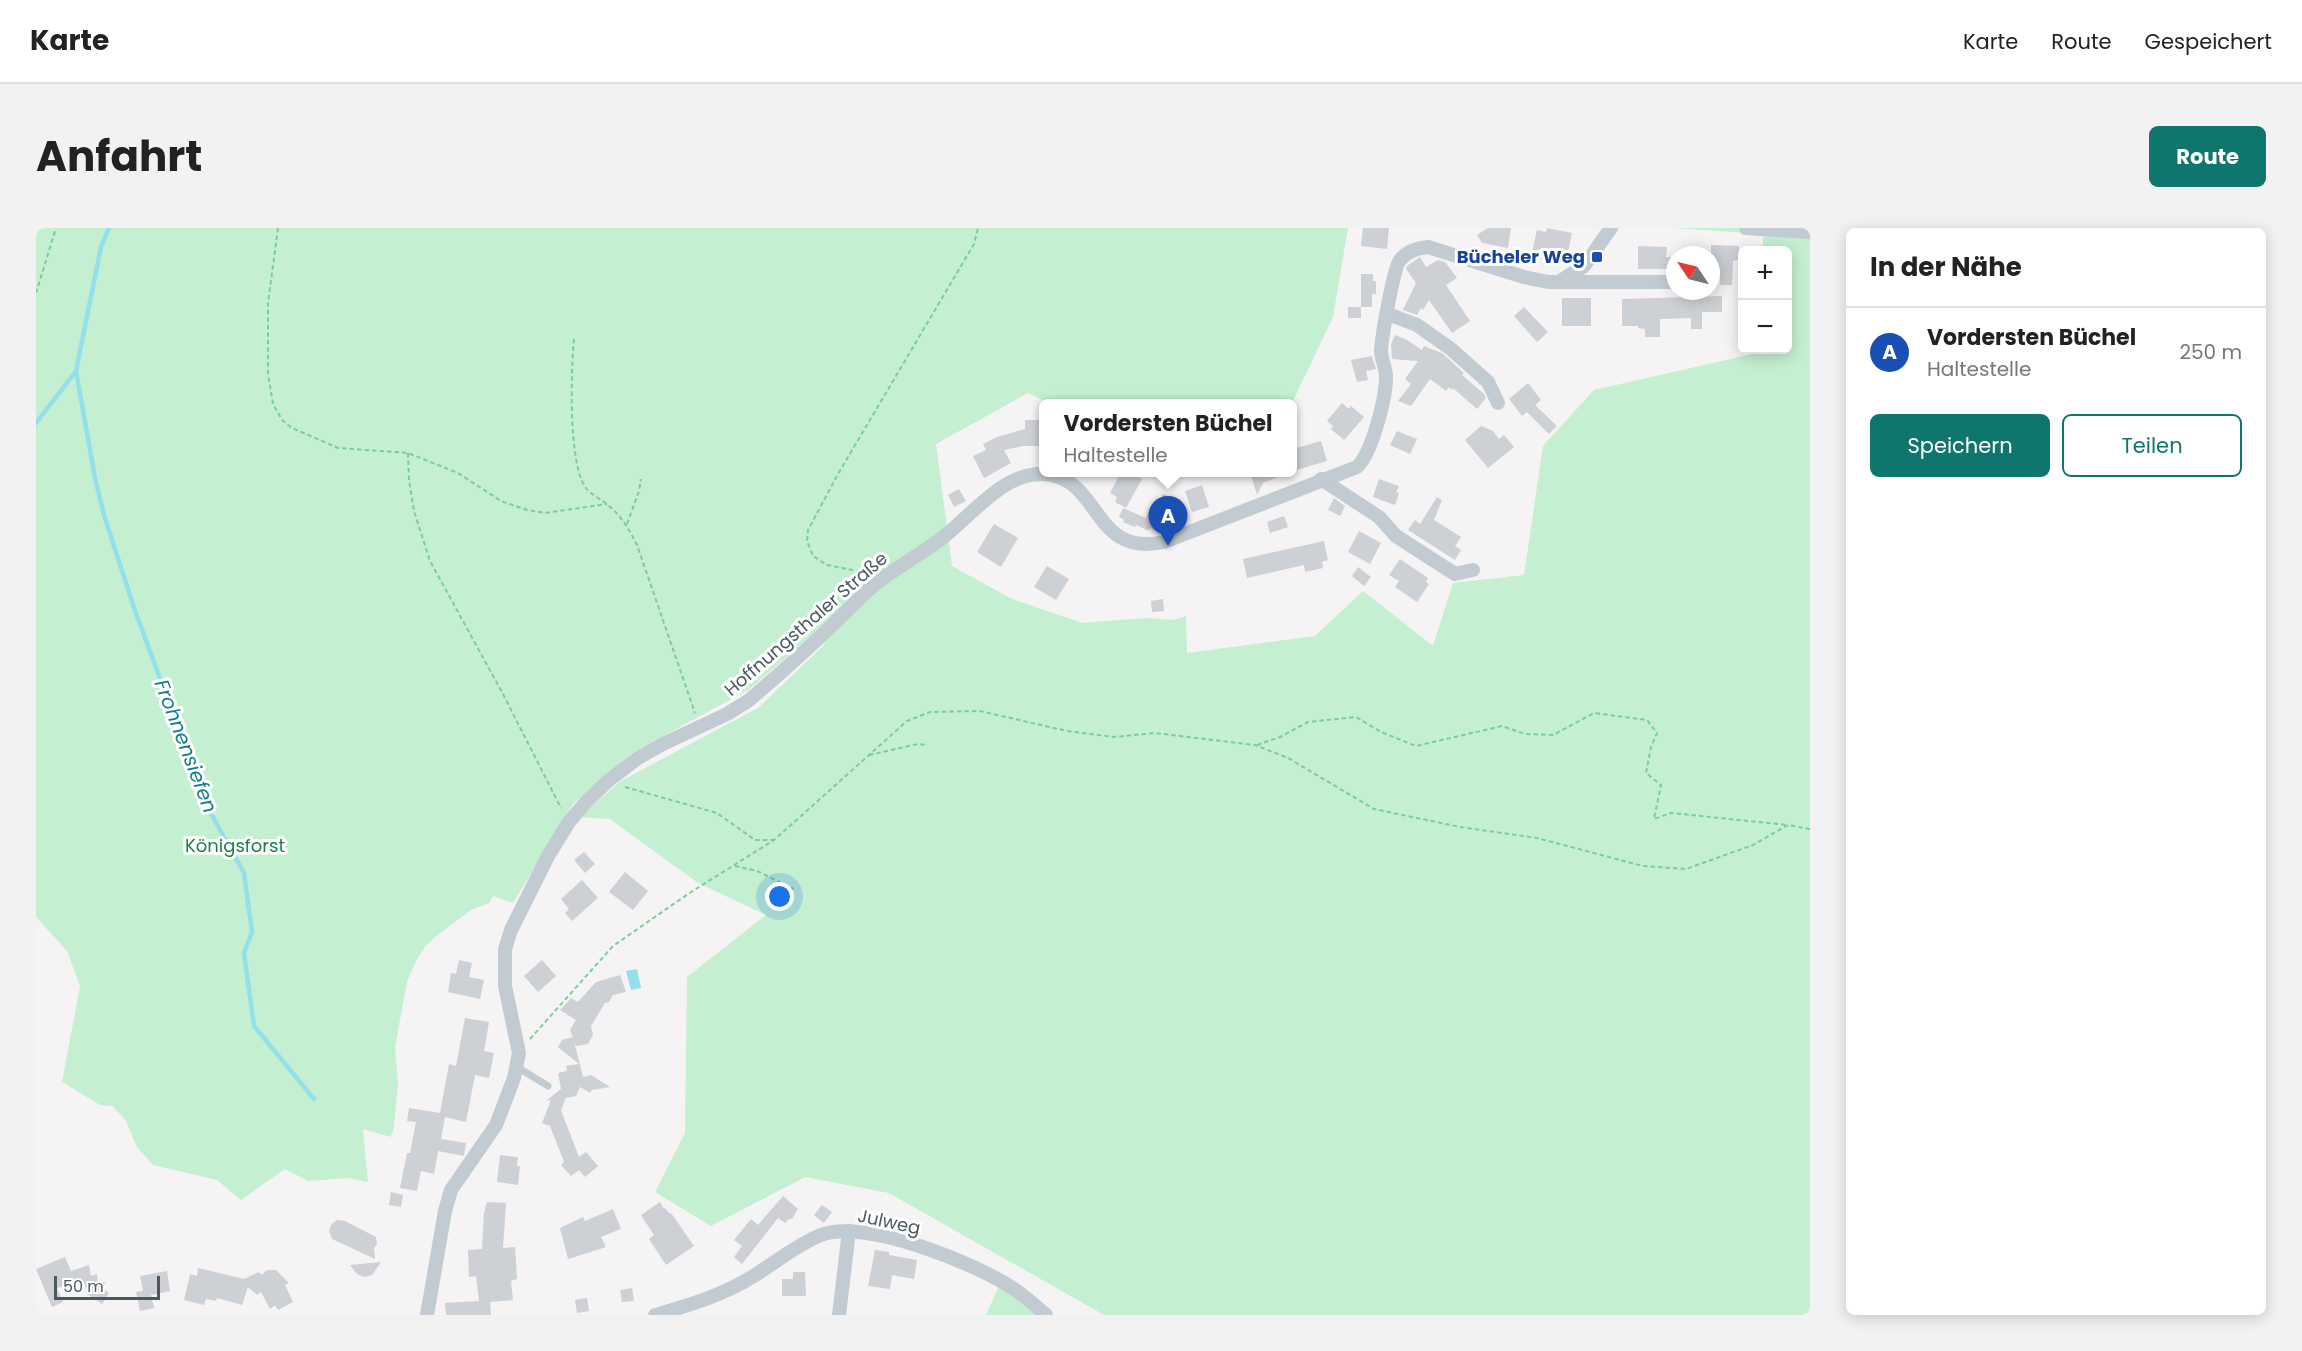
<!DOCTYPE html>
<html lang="de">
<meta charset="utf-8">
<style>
body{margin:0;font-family:Poppins,sans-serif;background:#f2f2f2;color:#222}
.controls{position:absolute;right:18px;top:18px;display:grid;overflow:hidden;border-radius:9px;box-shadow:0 3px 15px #0003}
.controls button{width:54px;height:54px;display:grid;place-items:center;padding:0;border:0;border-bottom:2px solid #e0e0e0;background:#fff;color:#222;font:30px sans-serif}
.compass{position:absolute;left:1630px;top:18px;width:54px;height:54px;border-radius:50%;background:#fff;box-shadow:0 3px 15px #0003;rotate:305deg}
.scale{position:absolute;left:18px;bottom:15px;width:106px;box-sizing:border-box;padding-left:6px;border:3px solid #4b5860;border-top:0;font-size:16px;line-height:21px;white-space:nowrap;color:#4b5860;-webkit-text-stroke:4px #fff;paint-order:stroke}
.you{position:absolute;left:744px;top:669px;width:21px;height:21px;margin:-15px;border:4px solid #fff;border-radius:50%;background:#1a73e8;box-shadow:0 0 0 9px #1a73e833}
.badge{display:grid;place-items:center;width:39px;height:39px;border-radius:50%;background:#0f766e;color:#fff;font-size:20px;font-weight:700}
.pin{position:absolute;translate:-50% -50px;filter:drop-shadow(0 2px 3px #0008)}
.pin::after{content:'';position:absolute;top:32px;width:21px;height:18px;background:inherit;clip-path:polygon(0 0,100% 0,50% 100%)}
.popup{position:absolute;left:1003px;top:171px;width:258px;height:78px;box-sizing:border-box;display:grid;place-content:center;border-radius:9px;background:#fff;filter:drop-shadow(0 2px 4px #0005);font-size:20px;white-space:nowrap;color:#767676}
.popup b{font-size:22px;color:#222}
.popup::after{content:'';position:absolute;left:50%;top:100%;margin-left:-12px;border:12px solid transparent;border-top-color:#fff}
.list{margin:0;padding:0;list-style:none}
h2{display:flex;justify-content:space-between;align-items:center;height:78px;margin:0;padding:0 24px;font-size:26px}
h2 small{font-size:20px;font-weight:400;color:#767676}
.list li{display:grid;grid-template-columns:39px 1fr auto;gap:18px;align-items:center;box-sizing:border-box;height:90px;padding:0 24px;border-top:2px solid #e0e0e0}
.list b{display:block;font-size:22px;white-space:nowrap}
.list p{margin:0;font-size:20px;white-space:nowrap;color:#767676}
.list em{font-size:20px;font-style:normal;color:#767676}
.actions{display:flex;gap:12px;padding:18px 24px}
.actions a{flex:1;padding:14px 0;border:2px solid #0f766e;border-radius:9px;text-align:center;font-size:21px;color:#0f766e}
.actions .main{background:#0f766e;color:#fff}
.map{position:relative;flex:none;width:1774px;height:1087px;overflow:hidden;border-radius:9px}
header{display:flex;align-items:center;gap:36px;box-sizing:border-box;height:84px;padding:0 30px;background:#fff;border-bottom:2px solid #e0e0e0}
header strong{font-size:28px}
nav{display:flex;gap:33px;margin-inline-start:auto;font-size:21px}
.intro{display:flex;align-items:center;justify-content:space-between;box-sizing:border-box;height:144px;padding:0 36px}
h1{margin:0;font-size:42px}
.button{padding:15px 27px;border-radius:9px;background:#0f766e;color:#fff;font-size:21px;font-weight:700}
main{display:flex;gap:36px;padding:0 36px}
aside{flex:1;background:#fff;border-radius:9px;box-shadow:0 3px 15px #0003}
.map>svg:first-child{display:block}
.green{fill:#c4efd1}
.water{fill:#93e0ea}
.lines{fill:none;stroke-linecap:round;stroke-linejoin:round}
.stream{stroke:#93e0ea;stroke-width:4.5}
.building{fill:#cdd0d4}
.path{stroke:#7dcc9e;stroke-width:2;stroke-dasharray:4.5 3;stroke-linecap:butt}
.service{stroke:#c1cbd1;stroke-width:7}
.minor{stroke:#c1cbd1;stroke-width:14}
.transit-dot{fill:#1a4fb4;stroke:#fff;stroke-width:2}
.labels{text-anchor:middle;stroke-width:6;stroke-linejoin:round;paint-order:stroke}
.transit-label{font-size:18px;font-weight:bold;fill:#164399;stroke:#fff;text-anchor:end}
.street-label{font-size:18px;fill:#4b5860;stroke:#fff}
.park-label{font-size:18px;fill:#1b8145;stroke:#fff}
.water-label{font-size:20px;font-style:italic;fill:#127f8c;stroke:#fff}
</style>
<header>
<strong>Karte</strong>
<nav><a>Karte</a><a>Route</a><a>Gespeichert</a></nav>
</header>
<div class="intro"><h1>Anfahrt</h1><a class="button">Route</a></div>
<main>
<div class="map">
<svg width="1774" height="1087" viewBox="0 0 1774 1087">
<rect width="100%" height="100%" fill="#f5f3f3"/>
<g class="green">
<polygon points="0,0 1312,0 1297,89 1256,175 1015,176 992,165 900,216 916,338 976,371 1046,395 1110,390 1137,392 1150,388 1151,425 1279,408 1327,363 1397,418 1417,355 1488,347 1507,218 1558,162 1721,125 1721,122 1752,122 1752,22 1727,22 1727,6 1639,0 1774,0 1774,1087 1068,1087 853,965 769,949 675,998 619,964 649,905 651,749 730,687 662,655 574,591 543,589 585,553 722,480 788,417 795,392 712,462 596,525 537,576 477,675 457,668 453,675 435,682 403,706 390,717 380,733 371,754 359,819 362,853 358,899 355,909 327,901 332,954 311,950 272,953 249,941 205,972 181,952 117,937 101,919 89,891 76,878 64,877 26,854 44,758 31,723 0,689"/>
<polygon points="963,1058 1001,1087 950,1087"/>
</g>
<polygon class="water" points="601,741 605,760 595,762 590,743"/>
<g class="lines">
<g class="stream">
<polyline points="40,143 59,250 68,287 99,383 173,582 208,645 216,704 208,725 218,798 278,871"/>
<polyline points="0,195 40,143 65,19 73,0"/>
</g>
</g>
<g class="building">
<polygon points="1327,0 1353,0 1351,21 1325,18"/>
<polygon points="1452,0 1475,0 1472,20 1446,15 1441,7"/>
<polygon points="1511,0 1536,5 1530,33 1521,31 1521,35 1503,31 1504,27 1496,25 1501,2 1510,4"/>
<polygon points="1675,17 1703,18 1703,32 1697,33 1696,57 1684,57 1684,46 1675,46"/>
<polygon points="1602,18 1631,19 1630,29 1639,29 1639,41 1602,41"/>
<polygon points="1384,29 1390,39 1402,32 1409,34 1421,50 1410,57 1434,93 1416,105 1393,72 1387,82 1385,80 1381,87 1367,82 1380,55 1370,41 1371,38"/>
<polygon points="1325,46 1337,46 1337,53 1340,53 1340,66 1336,66 1336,79 1325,79 1325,90 1312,90 1312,79 1325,79"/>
<polygon points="1686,68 1686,84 1666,84 1666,101 1655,101 1655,90 1624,91 1624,109 1609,109 1609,101 1602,100 1602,98 1586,98 1586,71"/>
<rect x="1526" y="70" width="29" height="28"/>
<polygon points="1488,79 1512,104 1501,114 1478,88"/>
<polygon points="1359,107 1371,112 1386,122 1388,118 1406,125 1428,145 1426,147 1448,166 1450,170 1441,181 1417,160 1416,162 1413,159 1410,163 1394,151 1375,178 1362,173 1375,156 1369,151 1382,133 1356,131 1355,116"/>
<polygon points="1336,128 1340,141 1330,143 1332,152 1321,154 1315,132"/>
<polygon points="1492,155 1505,172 1499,177 1521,198 1513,206 1491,184 1486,188 1473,171"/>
<polygon points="1306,175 1313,181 1315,178 1328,189 1308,212 1295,201 1297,198 1291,193"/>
<polygon points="989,192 1008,192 1008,218 987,218 968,222 975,235 948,250 937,228 950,222 947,216 961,209 989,201"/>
<polygon points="1445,198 1457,203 1463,211 1468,207 1478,219 1452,240 1429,212"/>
<polygon points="1361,203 1381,211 1374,226 1354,217"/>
<polygon points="1285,213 1291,233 1257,243 1257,221"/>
<polygon points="1085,244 1095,244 1106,251 1090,280 1079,274 1081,269 1074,265"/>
<polygon points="1214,244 1251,244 1251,245 1227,255 1221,267"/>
<polygon points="1343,251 1363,258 1360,264 1363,265 1359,277 1337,269"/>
<polygon points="1166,257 1173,279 1156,284 1149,263"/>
<polygon points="923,261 930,273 918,279 912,267"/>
<polygon points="1127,266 1139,271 1127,298 1123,296 1120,303 1114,300 1113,303 1100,297 1099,299 1087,294 1088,292 1083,289 1087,280 1110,290 1118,273 1123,275"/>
<polygon points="1401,269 1406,272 1398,292 1425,309 1419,318 1425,322 1419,332 1372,302 1379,292 1384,296"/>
<polygon points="1298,270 1309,278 1304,288 1292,282"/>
<polygon points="1248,288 1252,299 1234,305 1231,294"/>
<polygon points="958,296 982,310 965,339 941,324"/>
<polygon points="1323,303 1345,315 1334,336 1312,324"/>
<polygon points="1288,313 1292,332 1286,334 1287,340 1269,344 1268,337 1211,350 1207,331"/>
<polygon points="1364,331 1392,350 1390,354 1393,356 1381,374 1359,359 1363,353 1353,347"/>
<polygon points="1011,338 1033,351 1020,372 998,359"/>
<polygon points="1322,339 1335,349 1328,358 1316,348"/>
<polygon points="1127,371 1128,383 1116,384 1115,373"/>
<polygon points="548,624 559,636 549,645 538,632"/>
<polygon points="589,644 612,663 597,682 573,664"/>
<polygon points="546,652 562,670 536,693 529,685 533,681 525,671"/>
<polygon points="423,732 436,735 433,749 448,752 444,771 412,764 415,745 420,746"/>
<polygon points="506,732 520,748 502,764 488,748"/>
<polygon points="584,747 590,764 577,767 573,774 569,775 555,798 557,807 552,816 540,818 538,813 547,849 555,847 574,859 556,862 554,865 544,859 540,868 530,870 525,882 543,929 550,924 562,938 549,949 543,942 535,948 525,937 528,934 514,898 506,895 515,872 510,873 525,861 522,845 531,843 530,838 543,836 522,819 526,812 537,809 534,802 540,792 524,782 535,770 542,774 560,754"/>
<polygon points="429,790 453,794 448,823 458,825 453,850 439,847 430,894 409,889 405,911 430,915 428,928 402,923 398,946 385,943 381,963 364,960 371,925 374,925 380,894 371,893 373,880 404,885 413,836 420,838"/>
<polygon points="464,927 482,929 481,938 484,938 482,957 461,954"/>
<polygon points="355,964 367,967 365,979 353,977"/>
<polygon points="747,968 762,981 756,991 753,991 749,995 742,990 706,1036 698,1029 706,1018 698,1012 715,991 722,997"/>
<polygon points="451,974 470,975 467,1020 479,1019 481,1051 475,1053 477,1072 454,1074 455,1087 410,1087 409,1075 443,1073 440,1048 433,1049 432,1022 446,1021 448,985"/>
<polygon points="624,974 628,981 629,980 634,986 635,985 658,1018 630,1037 613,1011 618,1007 605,987"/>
<polygon points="786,977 796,984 788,995 778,987"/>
<polygon points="577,981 585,1001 565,1009 570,1019 532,1031 524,1000 547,989 549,993"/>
<polygon points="301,992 309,993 340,1009 341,1016 338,1020 339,1031 296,1011 293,1002 295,997"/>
<polygon points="839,1022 853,1024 853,1027 881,1032 878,1051 856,1047 854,1061 832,1058"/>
<polygon points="29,1029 35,1043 53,1037 55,1048 61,1046 62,1054 69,1054 67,1061 73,1065 66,1076 51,1066 48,1053 21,1060 27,1074 16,1079 0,1041"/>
<polygon points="345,1034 336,1047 328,1049 321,1046 314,1037"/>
<polygon points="162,1040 208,1051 223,1044 226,1047 231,1042 240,1042 253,1055 249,1057 257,1074 242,1082 239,1077 234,1081 225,1064 221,1067 212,1059 206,1077 181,1070 180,1073 170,1071 168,1077 148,1072 154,1046 161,1048"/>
<polygon points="131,1043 134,1063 115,1067 118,1080 104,1083 100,1064 107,1063 104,1048"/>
<polygon points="757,1044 769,1044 770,1068 746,1068 746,1051 757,1051"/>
<polygon points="596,1060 598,1073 586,1074 584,1062"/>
<polygon points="551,1070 553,1083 541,1085 539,1072"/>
</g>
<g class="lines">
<g class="path">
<polyline points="242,0 232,75 232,146 237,176 246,192 256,200 302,220 372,225 422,245 465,273 491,282 509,285 571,276"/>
<polyline points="0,65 20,0"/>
<path d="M538,111C535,142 532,237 550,260C555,267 565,271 572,277C586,289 593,301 601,317L659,485"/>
<polyline points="372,225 373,252 378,283 394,333 467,466 525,580"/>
<polyline points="591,296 603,263 605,251"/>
<polyline points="832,345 791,337 777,328 771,313 772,302 802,246 938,16 942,0"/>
<polyline points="1221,517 1244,509 1272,494 1320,489 1345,504 1380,518 1466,498 1489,506 1517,507 1558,485 1611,492 1621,505 1615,519 1610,545 1625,557 1618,591 1635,585 1752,597"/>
<polyline points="833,527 882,516 890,517"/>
<polyline points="589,559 681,585 719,612 738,612"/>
<polyline points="699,638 721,643 758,661"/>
<polyline points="494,811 577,718 652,666 738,612 871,493 894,484 944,483 1031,503 1078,509 1119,505 1219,517 1252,530 1338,581 1424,599 1501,610 1607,638 1650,641 1717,617 1752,597 1774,601"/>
</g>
<polyline class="service" points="481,839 512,858"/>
<g class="minor">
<polyline points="1710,0 1774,4"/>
<polyline points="1526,52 1548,38 1575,0"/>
<polyline points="1352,86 1381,97 1415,121 1452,154 1462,175"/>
<polyline points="1285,251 1343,289 1360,308 1419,346 1437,342"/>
<path d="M391,1087L409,983L415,962L460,897L478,850L483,825L469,758V721L475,702L512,628L533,594L550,574L572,553L602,530L627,516L691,486L712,473C738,451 763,429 787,406C804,390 820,373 837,358C858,341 882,328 905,311C936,288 971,238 1015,247C1066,257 1058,329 1128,314L1321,239C1336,225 1350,170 1350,149C1350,140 1345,131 1345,122C1346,109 1357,41 1364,32C1371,23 1381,20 1392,19L1488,49L1512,54H1639"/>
<path d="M619,1087C653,1077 685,1068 716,1049C739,1035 760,1017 785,1007C829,990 941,1036 978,1061C990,1069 1000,1078 1010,1087"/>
<polyline points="803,1087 813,1003"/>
</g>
</g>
<rect class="transit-dot" x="1555" y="23" width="12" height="12" rx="3"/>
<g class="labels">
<g class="transit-label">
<text x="1549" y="35">Bücheler Weg</text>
</g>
<g class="street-label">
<text transform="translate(770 396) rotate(-41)" y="6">Hoffnungsthaler Straße</text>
<text transform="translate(853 994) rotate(12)" y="6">Julweg</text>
</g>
<g class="park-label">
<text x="199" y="624">Königsforst</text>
</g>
<g class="water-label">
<text transform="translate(150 518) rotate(69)" y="7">Frohnensiefen</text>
</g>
</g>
</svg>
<div class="controls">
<button>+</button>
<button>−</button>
</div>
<svg class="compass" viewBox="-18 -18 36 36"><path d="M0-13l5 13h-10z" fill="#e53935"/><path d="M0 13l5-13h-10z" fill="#767676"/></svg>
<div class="scale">50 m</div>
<div class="you"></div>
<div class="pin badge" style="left:1132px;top:318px;background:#1a4fb4">A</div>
<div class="popup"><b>Vordersten Büchel</b>Haltestelle</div>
</div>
<aside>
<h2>In der Nähe<small></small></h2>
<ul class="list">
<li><span class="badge" style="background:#1a4fb4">A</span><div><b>Vordersten Büchel</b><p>Haltestelle</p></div><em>250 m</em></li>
</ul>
<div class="actions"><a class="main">Speichern</a><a>Teilen</a></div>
</aside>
</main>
